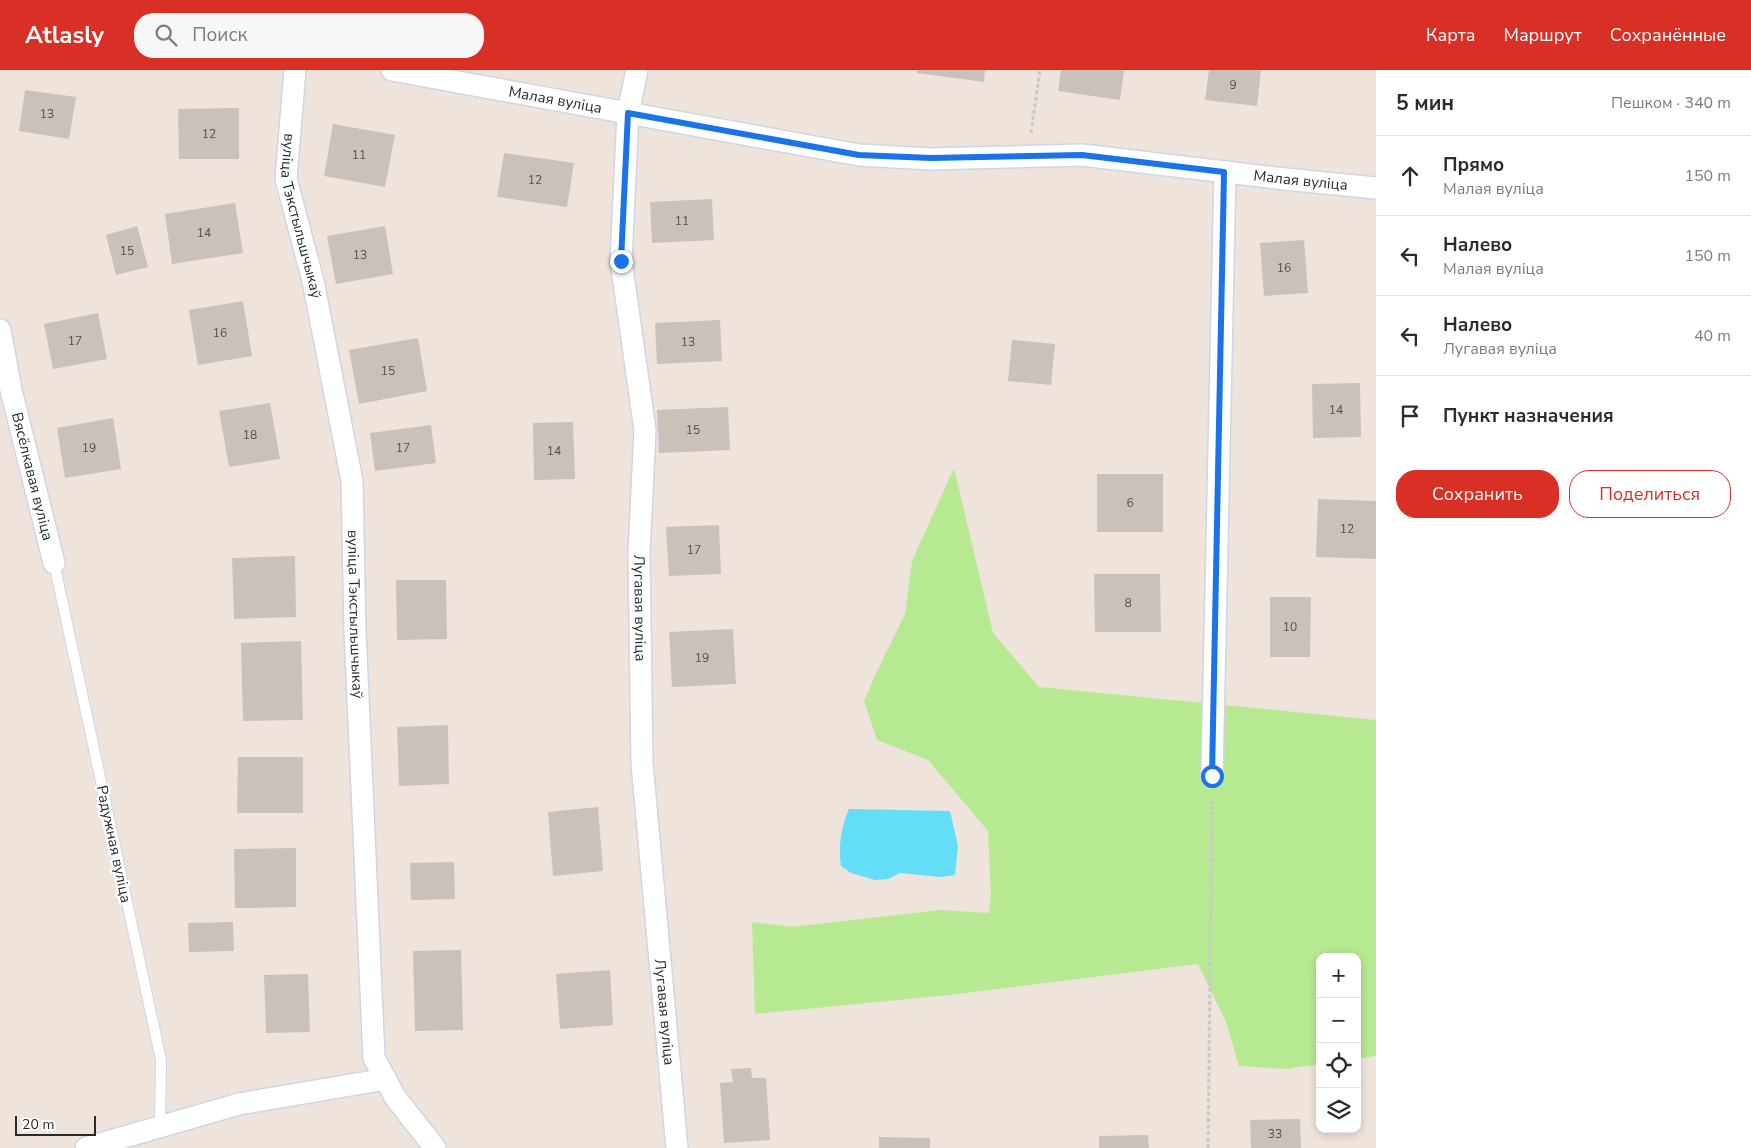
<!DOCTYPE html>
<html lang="ru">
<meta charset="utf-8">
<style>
body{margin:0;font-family:"Nunito Sans",sans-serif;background:#f7f7f7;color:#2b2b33}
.controls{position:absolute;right:15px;bottom:15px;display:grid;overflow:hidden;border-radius:10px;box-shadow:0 2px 8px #0003}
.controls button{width:45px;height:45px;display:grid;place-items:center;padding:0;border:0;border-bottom:1px solid #e1e1e2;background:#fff;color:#2b2b33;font:25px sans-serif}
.scale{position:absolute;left:15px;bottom:12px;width:81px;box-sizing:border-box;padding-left:5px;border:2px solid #2a2a2a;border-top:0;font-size:14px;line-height:18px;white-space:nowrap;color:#2a2a2a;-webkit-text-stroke:4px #fff;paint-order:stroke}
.stop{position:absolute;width:15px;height:15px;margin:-11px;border:4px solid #1a73e8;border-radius:50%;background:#fff}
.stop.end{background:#1a73e8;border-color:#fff;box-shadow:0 1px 5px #0008}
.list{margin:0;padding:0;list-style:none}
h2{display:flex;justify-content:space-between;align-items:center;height:65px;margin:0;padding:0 20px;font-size:21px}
h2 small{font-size:16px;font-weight:400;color:#7c7c81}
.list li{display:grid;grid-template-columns:32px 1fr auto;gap:15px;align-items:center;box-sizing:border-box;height:80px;padding:0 20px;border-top:1px solid #e1e1e2}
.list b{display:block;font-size:19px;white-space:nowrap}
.list p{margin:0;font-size:16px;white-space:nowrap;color:#7c7c81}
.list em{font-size:16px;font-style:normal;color:#7c7c81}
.actions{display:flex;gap:10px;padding:15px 20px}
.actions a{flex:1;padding:11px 0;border:1px solid #d93025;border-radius:20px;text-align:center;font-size:18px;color:#d93025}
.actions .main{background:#d93025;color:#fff}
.icon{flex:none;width:28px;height:28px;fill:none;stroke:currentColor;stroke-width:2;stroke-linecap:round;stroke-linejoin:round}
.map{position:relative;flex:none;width:1376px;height:1078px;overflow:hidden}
header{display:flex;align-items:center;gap:30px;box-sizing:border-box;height:70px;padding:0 25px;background:#d93025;color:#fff}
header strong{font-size:24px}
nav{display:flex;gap:28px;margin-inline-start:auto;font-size:18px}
.search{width:350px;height:45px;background:#f7f7f7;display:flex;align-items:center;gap:12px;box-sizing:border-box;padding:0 18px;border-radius:20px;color:#7c7c81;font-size:19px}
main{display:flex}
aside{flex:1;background:#fff}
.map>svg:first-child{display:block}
.green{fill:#b6e992}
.water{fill:#64ddf9}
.building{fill:#c9c1bb}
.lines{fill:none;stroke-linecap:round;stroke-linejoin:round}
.service-casing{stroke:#d0d5e5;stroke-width:12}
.minor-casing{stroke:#d0d5e5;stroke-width:24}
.path{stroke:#c8c8c8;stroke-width:3;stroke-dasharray:4 2.5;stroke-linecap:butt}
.service{stroke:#fff;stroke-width:10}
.minor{stroke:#fff;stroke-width:21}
.route{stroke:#1a73e8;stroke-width:6}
.labels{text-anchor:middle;stroke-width:4.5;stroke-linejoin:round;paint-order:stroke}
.number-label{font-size:12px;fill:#52504e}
.street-label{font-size:15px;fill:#2a2a2a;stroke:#fff}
</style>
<header>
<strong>Atlasly</strong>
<div class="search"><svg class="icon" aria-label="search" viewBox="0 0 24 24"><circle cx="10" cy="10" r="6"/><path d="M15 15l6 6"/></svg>Поиск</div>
<nav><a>Карта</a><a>Маршрут</a><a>Сохранённые</a></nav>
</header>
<main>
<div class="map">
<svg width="1376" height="1078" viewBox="0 0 1376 1078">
<rect width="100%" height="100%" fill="#eee4db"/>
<polygon class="green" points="954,398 993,563 1039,617 1376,650 1376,986 1357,989 1357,887 1320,887 1320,994 1287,999 1239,996 1226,952 1198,894 950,925 755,944 752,852 792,857 940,840 989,843 991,825 988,761 928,690 877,670 864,631 878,599 905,544 912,491"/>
<path class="water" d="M849,739L950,741L958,776L955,805L940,807L900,803L888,809L875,810L851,803L841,796C838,776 841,758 849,739Z"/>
<g class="building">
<polygon points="917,0 985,0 984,12 917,3"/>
<polygon points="1061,0 1124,0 1120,30 1058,21"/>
<polygon points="1209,0 1261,0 1257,36 1205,30"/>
<polygon points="25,20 76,27 69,69 19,61"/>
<polygon points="239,38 239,89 179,89 178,39"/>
<polygon points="333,54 395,65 385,117 324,106"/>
<polygon points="504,83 574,93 567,137 497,127"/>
<polygon points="712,129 714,170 652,173 650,132"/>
<polygon points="235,133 243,183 172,194 165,144"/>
<polygon points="137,156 148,197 116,205 106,165"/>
<polygon points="385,156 393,204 336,214 327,166"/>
<polygon points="1304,170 1308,223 1264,226 1260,173"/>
<polygon points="243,231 252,286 198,295 189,240"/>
<polygon points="98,243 107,289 53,299 44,254"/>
<polygon points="720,250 722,291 657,294 655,253"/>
<polygon points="418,268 427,321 359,334 349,280"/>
<polygon points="1012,270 1055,274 1051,315 1008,311"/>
<polygon points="1360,313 1361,367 1313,368 1312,314"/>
<polygon points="270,333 280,389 229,397 219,341"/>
<polygon points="728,337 730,380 659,383 657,340"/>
<polygon points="113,348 121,399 65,408 57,358"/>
<polygon points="573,352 575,409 534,410 533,353"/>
<polygon points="431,355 436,393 375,401 370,363"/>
<rect x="1097" y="404" width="66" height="58"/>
<polygon points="1318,429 1376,431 1376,489 1316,487"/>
<polygon points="719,455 721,504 669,506 666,457"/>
<polygon points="295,486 296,547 234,549 232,488"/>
<polygon points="1094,504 1160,504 1161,562 1095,562"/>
<polygon points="396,510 446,510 447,569 397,570"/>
<polygon points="1270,527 1311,527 1310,587 1270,587"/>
<polygon points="733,559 736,614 672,617 669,562"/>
<polygon points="301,571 303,650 243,651 241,573"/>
<polygon points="448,655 449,714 399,716 397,657"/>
<polygon points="238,687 303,687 303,743 237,743"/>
<polygon points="598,737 603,801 553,806 548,742"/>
<polygon points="296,778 296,837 235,838 234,779"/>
<polygon points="454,792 455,829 411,830 410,793"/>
<polygon points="233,852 234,881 189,882 188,853"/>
<polygon points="461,880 463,960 415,961 413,881"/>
<polygon points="610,900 613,955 560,959 556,904"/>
<polygon points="308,904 310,962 266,963 264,905"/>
<polygon points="751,998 752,1008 766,1008 770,1070 724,1073 720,1013 733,1012 731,999"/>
<polygon points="1300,1049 1301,1078 1251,1078 1250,1050"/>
<polygon points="1148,1065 1149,1078 1099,1078 1099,1066"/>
<polygon points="879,1067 930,1068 930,1078 879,1078"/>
</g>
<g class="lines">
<defs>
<polyline id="service" points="54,493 161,990 160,1058"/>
<g id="minor">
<path id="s1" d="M295,0L286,109L313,211L352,411L355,561L374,988L395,1027L435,1078"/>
<path id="s2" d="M392,0L859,85L931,89L1082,85L1285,109L1376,118"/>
<path id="s3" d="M637,0L628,43L621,191L645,360L639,483L642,693L677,1078"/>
<path id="s4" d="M0,260L11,320L54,493"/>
<polyline points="1212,706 1225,102"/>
<polyline points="86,1078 239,1034 386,1009"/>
</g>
</defs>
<use href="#service" class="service-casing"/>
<use href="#minor" class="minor-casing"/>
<g class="path">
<polyline points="1031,63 1040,0"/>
<polyline points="1208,1078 1212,729"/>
</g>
<use href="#service" class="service"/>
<use href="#minor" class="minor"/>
</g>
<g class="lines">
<polyline class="route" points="621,191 628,43 859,85 931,88 1082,85 1224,102 1212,706"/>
</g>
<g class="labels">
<g class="number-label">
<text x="1233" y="19">9</text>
<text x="47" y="48">13</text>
<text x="209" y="68">12</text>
<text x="359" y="89">11</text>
<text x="535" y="114">12</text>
<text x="682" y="155">11</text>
<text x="204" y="167">14</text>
<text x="127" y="185">15</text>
<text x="360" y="189">13</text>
<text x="1284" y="202">16</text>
<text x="220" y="267">16</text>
<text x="75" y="275">17</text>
<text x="688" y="276">13</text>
<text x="388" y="305">15</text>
<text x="1336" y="344">14</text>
<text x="693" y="364">15</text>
<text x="250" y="369">18</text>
<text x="89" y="382">19</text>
<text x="403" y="382">17</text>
<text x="554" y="385">14</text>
<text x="1130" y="437">6</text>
<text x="1347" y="463">12</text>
<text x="694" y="484">17</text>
<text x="1128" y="537">8</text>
<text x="1290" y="561">10</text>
<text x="702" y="592">19</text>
<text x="1275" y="1068">33</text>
</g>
<g class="street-label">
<text dy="5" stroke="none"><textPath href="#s2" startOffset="166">Малая вуліца</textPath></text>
<text dy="5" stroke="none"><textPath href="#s2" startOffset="918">Малая вуліца</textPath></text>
<text dy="5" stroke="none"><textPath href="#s1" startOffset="148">вуліца Тэкстыльшчыкаў</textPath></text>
<text dy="5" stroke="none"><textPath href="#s4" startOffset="150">Вясёлкавая вуліца</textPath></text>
<text dy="5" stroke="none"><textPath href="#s3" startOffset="541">Лугавая вуліца</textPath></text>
<text dy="5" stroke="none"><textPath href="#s1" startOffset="552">вуліца Тэкстыльшчыкаў</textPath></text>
<text transform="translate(114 774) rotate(78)" y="5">Радужная вуліца</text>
<text dy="5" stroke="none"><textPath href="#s3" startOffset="946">Лугавая вуліца</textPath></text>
</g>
</g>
</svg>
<div class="controls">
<button>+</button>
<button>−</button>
<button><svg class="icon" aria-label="locate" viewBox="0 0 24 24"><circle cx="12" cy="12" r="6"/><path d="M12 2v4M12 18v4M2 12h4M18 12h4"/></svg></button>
<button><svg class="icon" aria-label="layers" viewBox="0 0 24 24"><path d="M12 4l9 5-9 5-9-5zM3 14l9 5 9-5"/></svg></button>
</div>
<div class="scale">20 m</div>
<div class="stop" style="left:1212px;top:706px"></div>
<div class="stop end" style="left:621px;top:191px"></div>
</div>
<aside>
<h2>5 мин<small>Пешком · 340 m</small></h2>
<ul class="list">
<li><svg class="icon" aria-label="ahead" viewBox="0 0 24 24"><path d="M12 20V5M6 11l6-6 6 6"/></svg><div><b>Прямо</b><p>Малая вуліца</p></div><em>150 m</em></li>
<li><svg class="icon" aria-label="left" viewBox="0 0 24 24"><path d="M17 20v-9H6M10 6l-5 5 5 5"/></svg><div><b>Налево</b><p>Малая вуліца</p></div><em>150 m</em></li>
<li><svg class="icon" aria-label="left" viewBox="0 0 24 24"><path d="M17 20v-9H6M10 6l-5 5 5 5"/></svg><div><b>Налево</b><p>Лугавая вуліца</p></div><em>40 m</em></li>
<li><svg class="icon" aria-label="arrive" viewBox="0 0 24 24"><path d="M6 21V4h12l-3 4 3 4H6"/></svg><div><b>Пункт назначения</b></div></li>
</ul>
<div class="actions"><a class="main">Сохранить</a><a>Поделиться</a></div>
</aside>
</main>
